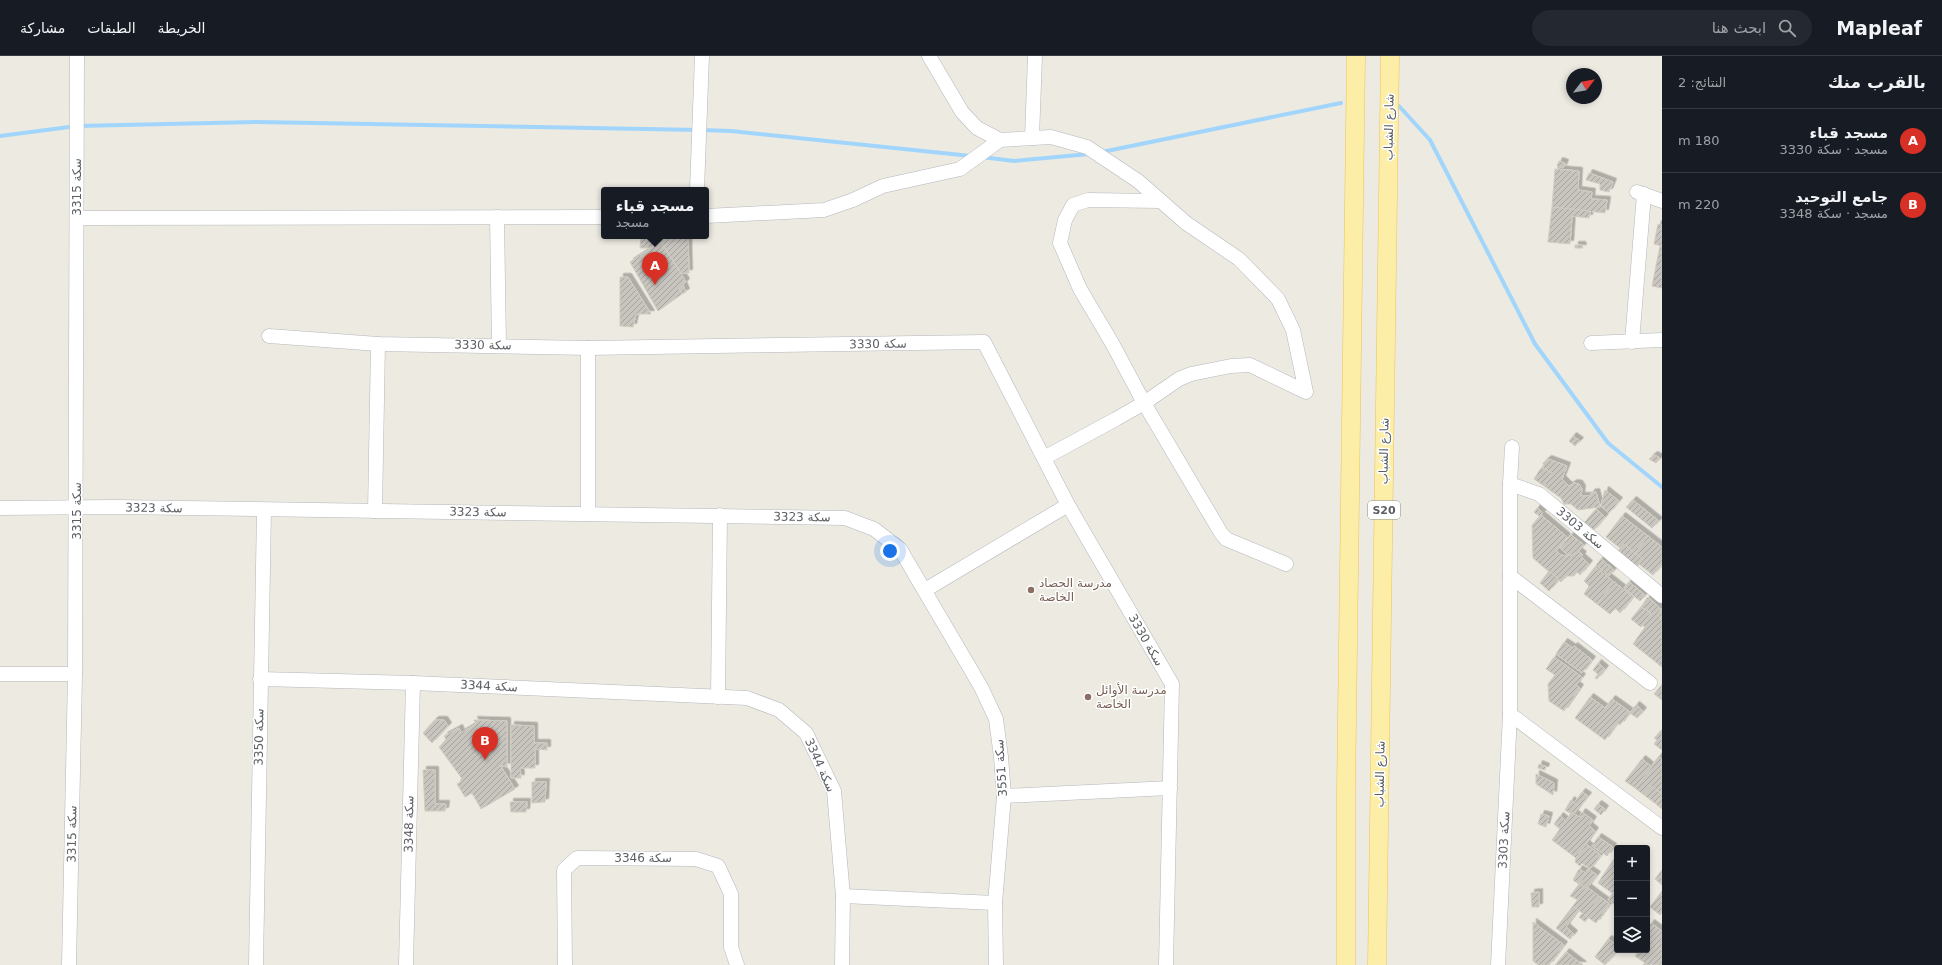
<!DOCTYPE html>
<html lang="ar">
<meta charset="utf-8">
<style>
body{margin:0;font-family:"DejaVu Sans","Noto Naskh Arabic",sans-serif;background:#242831;color:#f1f3f6;direction:rtl}
.controls{position:absolute;right:12px;bottom:12px;display:grid;overflow:hidden;border-radius:4px;box-shadow:0 2px 6px #0003}
.controls button{width:36px;height:36px;display:grid;place-items:center;padding:0;border:0;border-bottom:1px solid #363941;background:#171b24;color:#f1f3f6;font:20px sans-serif}
.compass{position:absolute;left:1566px;top:12px;width:36px;height:36px;border-radius:50%;background:#171b24;box-shadow:0 2px 6px #0003;rotate:59deg}
.you{position:absolute;left:890px;top:495px;width:14px;height:14px;margin:-10px;border:3px solid #fff;border-radius:50%;background:#1a73e8;box-shadow:0 0 0 6px #1a73e833}
.badge{display:grid;place-items:center;width:26px;height:26px;border-radius:50%;background:#d93025;color:#fff;font-size:13px;font-weight:700}
.pin{position:absolute;translate:-50% -33px;filter:drop-shadow(0 1px 2px #0008)}
.pin::after{content:'';position:absolute;top:21px;width:14px;height:12px;background:inherit;clip-path:polygon(0 0,100% 0,50% 100%)}
.popup{position:absolute;left:601px;top:131px;width:108px;height:52px;box-sizing:border-box;display:grid;place-content:center;border-radius:4px;background:#171b24;filter:drop-shadow(0 1px 3px #0005);font-size:13px;white-space:nowrap;color:#9ea1a6}
.popup b{font-size:15px;color:#f1f3f6}
.popup::after{content:'';position:absolute;left:50%;top:100%;margin-left:-8px;border:8px solid transparent;border-top-color:#171b24}
.list{margin:0;padding:0;list-style:none}
h2{display:flex;justify-content:space-between;align-items:center;height:52px;margin:0;padding:0 16px;font-size:17px}
h2 small{font-size:13px;font-weight:400;color:#9ea1a6}
.list li{display:grid;grid-template-columns:26px 1fr auto;gap:12px;align-items:center;box-sizing:border-box;height:64px;padding:0 16px;border-top:1px solid #363941}
.list b{display:block;font-size:15px;white-space:nowrap}
.list p{margin:0;font-size:13px;white-space:nowrap;color:#9ea1a6}
.list em{font-size:13px;font-style:normal;color:#9ea1a6}
.icon{flex:none;width:22px;height:22px;fill:none;stroke:currentColor;stroke-width:2;stroke-linecap:round;stroke-linejoin:round}
.map{position:relative;flex:none;width:1662px;height:909px;overflow:hidden;direction:ltr}
header{display:flex;align-items:center;gap:24px;box-sizing:border-box;height:56px;padding:0 20px;background:#171b24;border-bottom:1px solid #363941}
header strong{font-size:19px}
nav{display:flex;gap:22px;margin-inline-start:auto;font-size:14px}
.search{width:280px;height:36px;background:#242831;display:flex;align-items:center;gap:10px;box-sizing:border-box;padding:0 14px;border-radius:22px;color:#9ea1a6;font-size:15px}
main{display:flex}
aside{flex:1;background:#171b24}
.map>svg:first-child{display:block}
.lines{fill:none;stroke-linecap:round;stroke-linejoin:round}
.stream{stroke:#a2d5fc;stroke-width:4}
.building{fill:url(#building-hatch);stroke:#d1ccc0;filter:url(#shadow)}
.minor-casing{stroke:#b4b7bc;stroke-width:15}
.major-casing{stroke:#ecc35b;stroke-width:19}
.minor{stroke:#fff;stroke-width:14}
.major{stroke:#fceea7;stroke-width:18}
.education-dot{fill:#8d6e63;stroke:#fff;stroke-width:1.5}
.labels{text-anchor:middle;stroke-width:3;stroke-linejoin:round;paint-order:stroke}
.shield{fill:#fff;stroke:#8c8e91;stroke-width:1}
.shield-label{font-size:11px;font-weight:bold;fill:#5a5e62}
.street-label{font-size:12px;fill:#5a5e62;stroke:#fff}
.education-label{font-size:12px;fill:#785e54;stroke:#fff;text-anchor:start}
</style>
<header>
<strong>Mapleaf</strong>
<div class="search"><svg class="icon" aria-label="search" viewBox="0 0 24 24"><circle cx="10" cy="10" r="6"/><path d="M15 15l6 6"/></svg>ابحث هنا</div>
<nav><a>الخريطة</a><a>الطبقات</a><a>مشاركة</a></nav>
</header>
<main>
<aside>
<h2>بالقرب منك<small>النتائج: 2</small></h2>
<ul class="list">
<li><span class="badge">A</span><div><b>مسجد قباء</b><p>مسجد · سكة 3330</p></div><em>180 m</em></li>
<li><span class="badge">B</span><div><b>جامع التوحيد</b><p>مسجد · سكة 3348</p></div><em>220 m</em></li>
</ul>
</aside>
<div class="map">
<svg width="1662" height="909" viewBox="0 0 1662 909">
<defs>
<pattern id="building-hatch" width="6" height="6" patternUnits="userSpaceOnUse"><rect width="6" height="6" fill="#c8c5bf"/><path d="M-1 1l2-2M0 6l6-6M5 7l2-2" fill="none" stroke="#a5a39f"/></pattern>
<filter id="shadow"><feDropShadow dx="3.5" dy="-3.5" stdDeviation="0" flood-color="#0004"/></filter>
</defs>
<rect width="100%" height="100%" fill="#eceae1"/>
<g class="lines">
<g class="stream">
<polyline points="1399,50 1430,84 1535,288 1608,387 1662,431"/>
<polyline points="0,80 77,70 258,66 700,74 731,75 971,100"/>
<polyline points="1102,96 1341,47"/>
<polyline points="982,101 1014,105 1089,98"/>
</g>
</g>
<g class="building">
<polygon points="1559,105 1565,107 1563,112 1557,110"/>
<polygon points="1555,113 1579,115 1578,134 1592,136 1591,143 1607,144 1605,157 1552,151"/>
<polygon points="1589,117 1613,126 1609,136 1600,134 1600,128 1586,124"/>
<polygon points="1552,151 1590,155 1589,162 1572,160 1570,188 1548,186"/>
<polygon points="1658,168 1662,169 1662,190 1654,188"/>
<polygon points="641,180 688,180 689,217 681,217 661,186 651,192 640,192"/>
<polygon points="661,186 686,226 679,233 682,238 658,255 630,206"/>
<polygon points="1575,189 1582,189 1583,192 1575,192"/>
<polygon points="1660,190 1662,190 1662,232 1652,230"/>
<polygon points="620,221 628,221 651,258 636,258 633,271 620,270"/>
<polygon points="683,229 686,236 682,238 679,233"/>
<polygon points="1573,380 1580,385 1575,390 1569,385"/>
<polygon points="1654,399 1660,402 1656,407 1649,403"/>
<polygon points="1548,403 1567,410 1562,423 1569,430 1574,427 1579,428 1582,433 1581,440 1590,440 1591,437 1596,436 1600,451 1578,454 1571,448 1564,448 1561,442 1544,430 1552,417 1544,413 1543,407"/>
<polygon points="1541,412 1552,417 1544,430 1534,423"/>
<polygon points="1605,434 1619,445 1609,457 1601,449"/>
<polygon points="1633,444 1659,465 1652,472 1626,451"/>
<polygon points="1537,452 1543,457 1539,460 1534,456"/>
<polygon points="1596,453 1605,461 1593,475 1584,467"/>
<polygon points="1541,459 1567,481 1556,495 1561,499 1566,500 1572,499 1578,495 1583,499 1581,501 1589,508 1580,519 1577,516 1574,520 1566,520 1561,526 1533,502 1532,469"/>
<polygon points="1622,460 1648,480 1635,497 1624,488 1620,492 1606,481"/>
<polygon points="1571,479 1584,489 1576,498 1575,496 1572,499 1567,498 1560,492"/>
<polygon points="1648,480 1662,491 1662,508 1653,519 1639,508 1643,503 1635,497"/>
<polygon points="1624,488 1635,497 1628,504 1617,496"/>
<polygon points="1635,497 1643,503 1637,511 1628,504"/>
<polygon points="1601,503 1614,514 1609,520 1596,509"/>
<polygon points="1595,511 1614,526 1597,548 1584,538 1589,530 1584,525"/>
<polygon points="1549,515 1559,523 1549,535 1540,527"/>
<polygon points="1614,526 1633,541 1620,557 1615,552 1610,558 1597,548"/>
<polygon points="1629,526 1645,539 1640,545 1624,532"/>
<polygon points="1648,541 1661,553 1657,559 1662,563 1662,611 1633,588 1645,571 1642,569 1651,557 1641,551"/>
<polygon points="1641,551 1651,557 1641,571 1631,563"/>
<polygon points="1661,553 1662,553 1662,563 1657,559"/>
<polygon points="1564,586 1573,592 1574,590 1592,604 1582,617 1556,598"/>
<polygon points="1554,601 1582,621 1576,629 1580,632 1564,655 1549,645 1548,628 1555,619 1546,613"/>
<polygon points="1598,607 1605,613 1597,623 1595,622 1598,618 1593,614"/>
<polygon points="1661,630 1662,631 1662,644 1654,638"/>
<polygon points="1590,641 1605,652 1612,643 1630,656 1620,669 1617,667 1605,684 1575,662"/>
<polygon points="1636,649 1643,655 1637,662 1630,657"/>
<polygon points="435,664 444,664 448,670 432,687 423,677"/>
<polygon points="474,664 507,665 507,711 500,709 515,733 481,753 472,737 465,741 457,728 463,724 439,691 446,684 444,680 459,672 461,677 476,668"/>
<polygon points="511,669 534,670 534,687 547,687 547,694 535,693 535,712 520,712 521,722 511,722"/>
<polygon points="1662,674 1662,694 1654,688 1657,684 1654,682"/>
<polygon points="1659,700 1662,703 1662,738 1651,730 1644,739 1635,732"/>
<polygon points="1642,703 1652,711 1635,732 1625,725"/>
<polygon points="1539,708 1546,711 1545,714 1538,712"/>
<polygon points="423,714 435,714 435,748 446,748 445,755 425,755"/>
<polygon points="1536,718 1554,727 1553,739 1536,728"/>
<polygon points="532,726 546,726 545,746 532,747"/>
<polygon points="1651,730 1662,738 1656,748 1644,739"/>
<polygon points="1582,736 1588,740 1579,751 1574,747"/>
<polygon points="1662,741 1662,753 1656,748"/>
<polygon points="1571,744 1579,751 1574,758 1572,756 1571,758 1565,754"/>
<polygon points="510,746 527,746 526,756 511,756"/>
<polygon points="1598,748 1605,753 1601,759 1594,753"/>
<polygon points="1572,756 1579,761 1582,756 1593,764 1589,770 1595,775 1576,802 1552,784"/>
<polygon points="1541,758 1549,760 1546,771 1538,768"/>
<polygon points="1560,760 1566,765 1560,773 1554,768"/>
<polygon points="1598,781 1613,791 1607,800 1592,790"/>
<polygon points="1586,788 1601,799 1590,813 1582,807 1580,810 1575,806 1576,802"/>
<polygon points="1617,799 1617,815 1609,810"/>
<polygon points="1609,810 1617,815 1617,836 1615,834 1612,837 1598,827"/>
<polygon points="1579,813 1586,817 1579,828 1573,824"/>
<polygon points="1588,813 1597,819 1587,832 1579,828"/>
<polygon points="1662,814 1662,829 1655,823"/>
<polygon points="1579,828 1587,832 1578,844 1570,840"/>
<polygon points="1587,831 1600,841 1586,860 1573,850"/>
<polygon points="1615,834 1617,836 1616,849 1608,844"/>
<polygon points="1662,835 1662,856 1660,859 1650,851"/>
<polygon points="1539,836 1539,851 1532,851 1531,837"/>
<polygon points="1600,841 1610,848 1596,867 1586,860"/>
<polygon points="1573,850 1578,854 1566,871 1574,878 1570,883 1556,872"/>
<polygon points="1583,857 1588,862 1585,866 1579,861"/>
<polygon points="1533,866 1564,889 1549,909 1538,909 1533,905"/>
<polygon points="1651,867 1662,875 1662,909 1643,909 1645,907 1635,900 1639,894 1647,894 1647,873"/>
<polygon points="1608,883 1617,889 1618,894 1605,909 1595,901"/>
<polygon points="1566,896 1583,909 1555,909"/>
</g>
<g class="lines">
<defs>
<g id="minor">
<polyline points="929,0 962,56 977,72 1000,84 1051,81 1087,91 1138,125 1186,167 1239,203 1278,243 1293,274 1306,336 1250,309 1231,310 1191,318 1179,323 1144,347 1116,363 1044,402"/>
<polyline points="1032,82 1035,0"/>
<polyline points="697,134 702,0"/>
<polyline points="1637,136 1662,145"/>
<polyline points="1160,145 1088,144 1073,149 1065,164 1060,187 1080,233 1112,287 1144,347 1221,477 1226,483 1286,508"/>
<polyline points="706,160 824,154 853,144 883,130 960,113 1000,84"/>
<polyline points="497,161 499,289"/>
<polyline points="77,162 604,161"/>
<polyline points="269,280 378,288 588,292 984,286 1068,449 1172,628 1166,909"/>
<polyline points="1632,286 1644,138"/>
<polyline points="1591,287 1662,284"/>
<polyline points="588,292 588,458"/>
<polyline points="1510,428 1539,438 1662,540"/>
<polyline points="0,452 116,451 845,462 874,473 900,493 981,631 996,663 1001,701 1004,740 995,847 996,909"/>
<polyline points="375,455 378,288"/>
<polyline points="1510,520 1650,627"/>
<polyline points="925,534 1068,449"/>
<polyline points="0,618 75,618"/>
<polyline points="260,623 413,627 747,642 779,654 806,677 834,735 843,840 842,909"/>
<polyline points="718,641 720,459"/>
<polyline points="1510,658 1662,772"/>
<polyline points="1004,740 1170,732"/>
<polyline points="843,840 995,847"/>
<polyline points="69,909 75,618 77,0"/>
<polyline points="256,909 264,454"/>
<polyline points="406,909 413,627"/>
<polyline points="565,909 564,814 577,802 696,803 718,810 731,838 731,891 737,909"/>
<polyline points="1498,909 1510,658 1510,428 1512,391"/>
</g>
<g id="major">
<polyline points="1346,909 1346,737 1356,0"/>
<polyline points="1377,909 1390,0"/>
</g>
</defs>
<use href="#minor" class="minor-casing"/>
<use href="#major" class="major-casing"/>
<use href="#minor" class="minor"/>
<use href="#major" class="major"/>
</g>
<g class="education-dot">
<circle cx="1031" cy="534" r="4"/>
<circle cx="1088" cy="641" r="4"/>
</g>
<g class="labels">
<rect class="shield" x="1368" y="445" width="32" height="18" rx="3"/>
<g class="shield-label">
<text x="1384" y="458">S20</text>
</g>
<g class="street-label">
<text transform="translate(1389 71) rotate(-89)" y="4">شارع الشباب</text>
<text transform="translate(77 131) rotate(-90)" y="4">سكة 3315</text>
<text transform="translate(878 288) rotate(-1)" y="4">سكة 3330</text>
<text transform="translate(483 289) rotate(1)" y="4">سكة 3330</text>
<text transform="translate(1384 395) rotate(-89)" y="4">شارع الشباب</text>
<text transform="translate(154 452) rotate(1)" y="4">سكة 3323</text>
<text transform="translate(77 455) rotate(-90)" y="4">سكة 3315</text>
<text transform="translate(478 456) rotate(1)" y="4">سكة 3323</text>
<text transform="translate(802 461) rotate(1)" y="4">سكة 3323</text>
<text transform="translate(1580 472) rotate(40)" y="4">سكة 3303</text>
<text transform="translate(1146 584) rotate(60)" y="4">سكة 3330</text>
<text transform="translate(489 630) rotate(3)" y="4">سكة 3344</text>
<text transform="translate(259 681) rotate(-89)" y="4">سكة 3350</text>
<text transform="translate(820 709) rotate(66)" y="4">سكة 3344</text>
<text transform="translate(1001 712) rotate(-94)" y="4">سكة 3551</text>
<text transform="translate(1380 718) rotate(-89)" y="4">شارع الشباب</text>
<text transform="translate(409 768) rotate(-89)" y="4">سكة 3348</text>
<text transform="translate(72 778) rotate(-89)" y="4">سكة 3315</text>
<text transform="translate(1504 784) rotate(-87)" y="4">سكة 3303</text>
<text x="643" y="806">سكة 3346</text>
</g>
<g class="education-label">
<text x="1039" y="531">مدرسة الحصاد<tspan x="1039" dy="14">الخاصة</tspan></text>
<text x="1096" y="638">مدرسة الأوائل<tspan x="1096" dy="14">الخاصة</tspan></text>
</g>
</g>
</svg>
<div class="controls">
<button>+</button>
<button>−</button>
<button><svg class="icon" aria-label="layers" viewBox="0 0 24 24"><path d="M12 4l9 5-9 5-9-5zM3 14l9 5 9-5"/></svg></button>
</div>
<svg class="compass" viewBox="-18 -18 36 36"><path d="M0-13l5 13h-10z" fill="#e53935"/><path d="M0 13l5-13h-10z" fill="#9ea1a6"/></svg>
<div class="you"></div>
<div class="pin badge" style="left:655px;top:229px">A</div>
<div class="popup"><b>مسجد قباء</b>مسجد</div>
<div class="pin badge" style="left:485px;top:704px">B</div>
</div>
</main>
